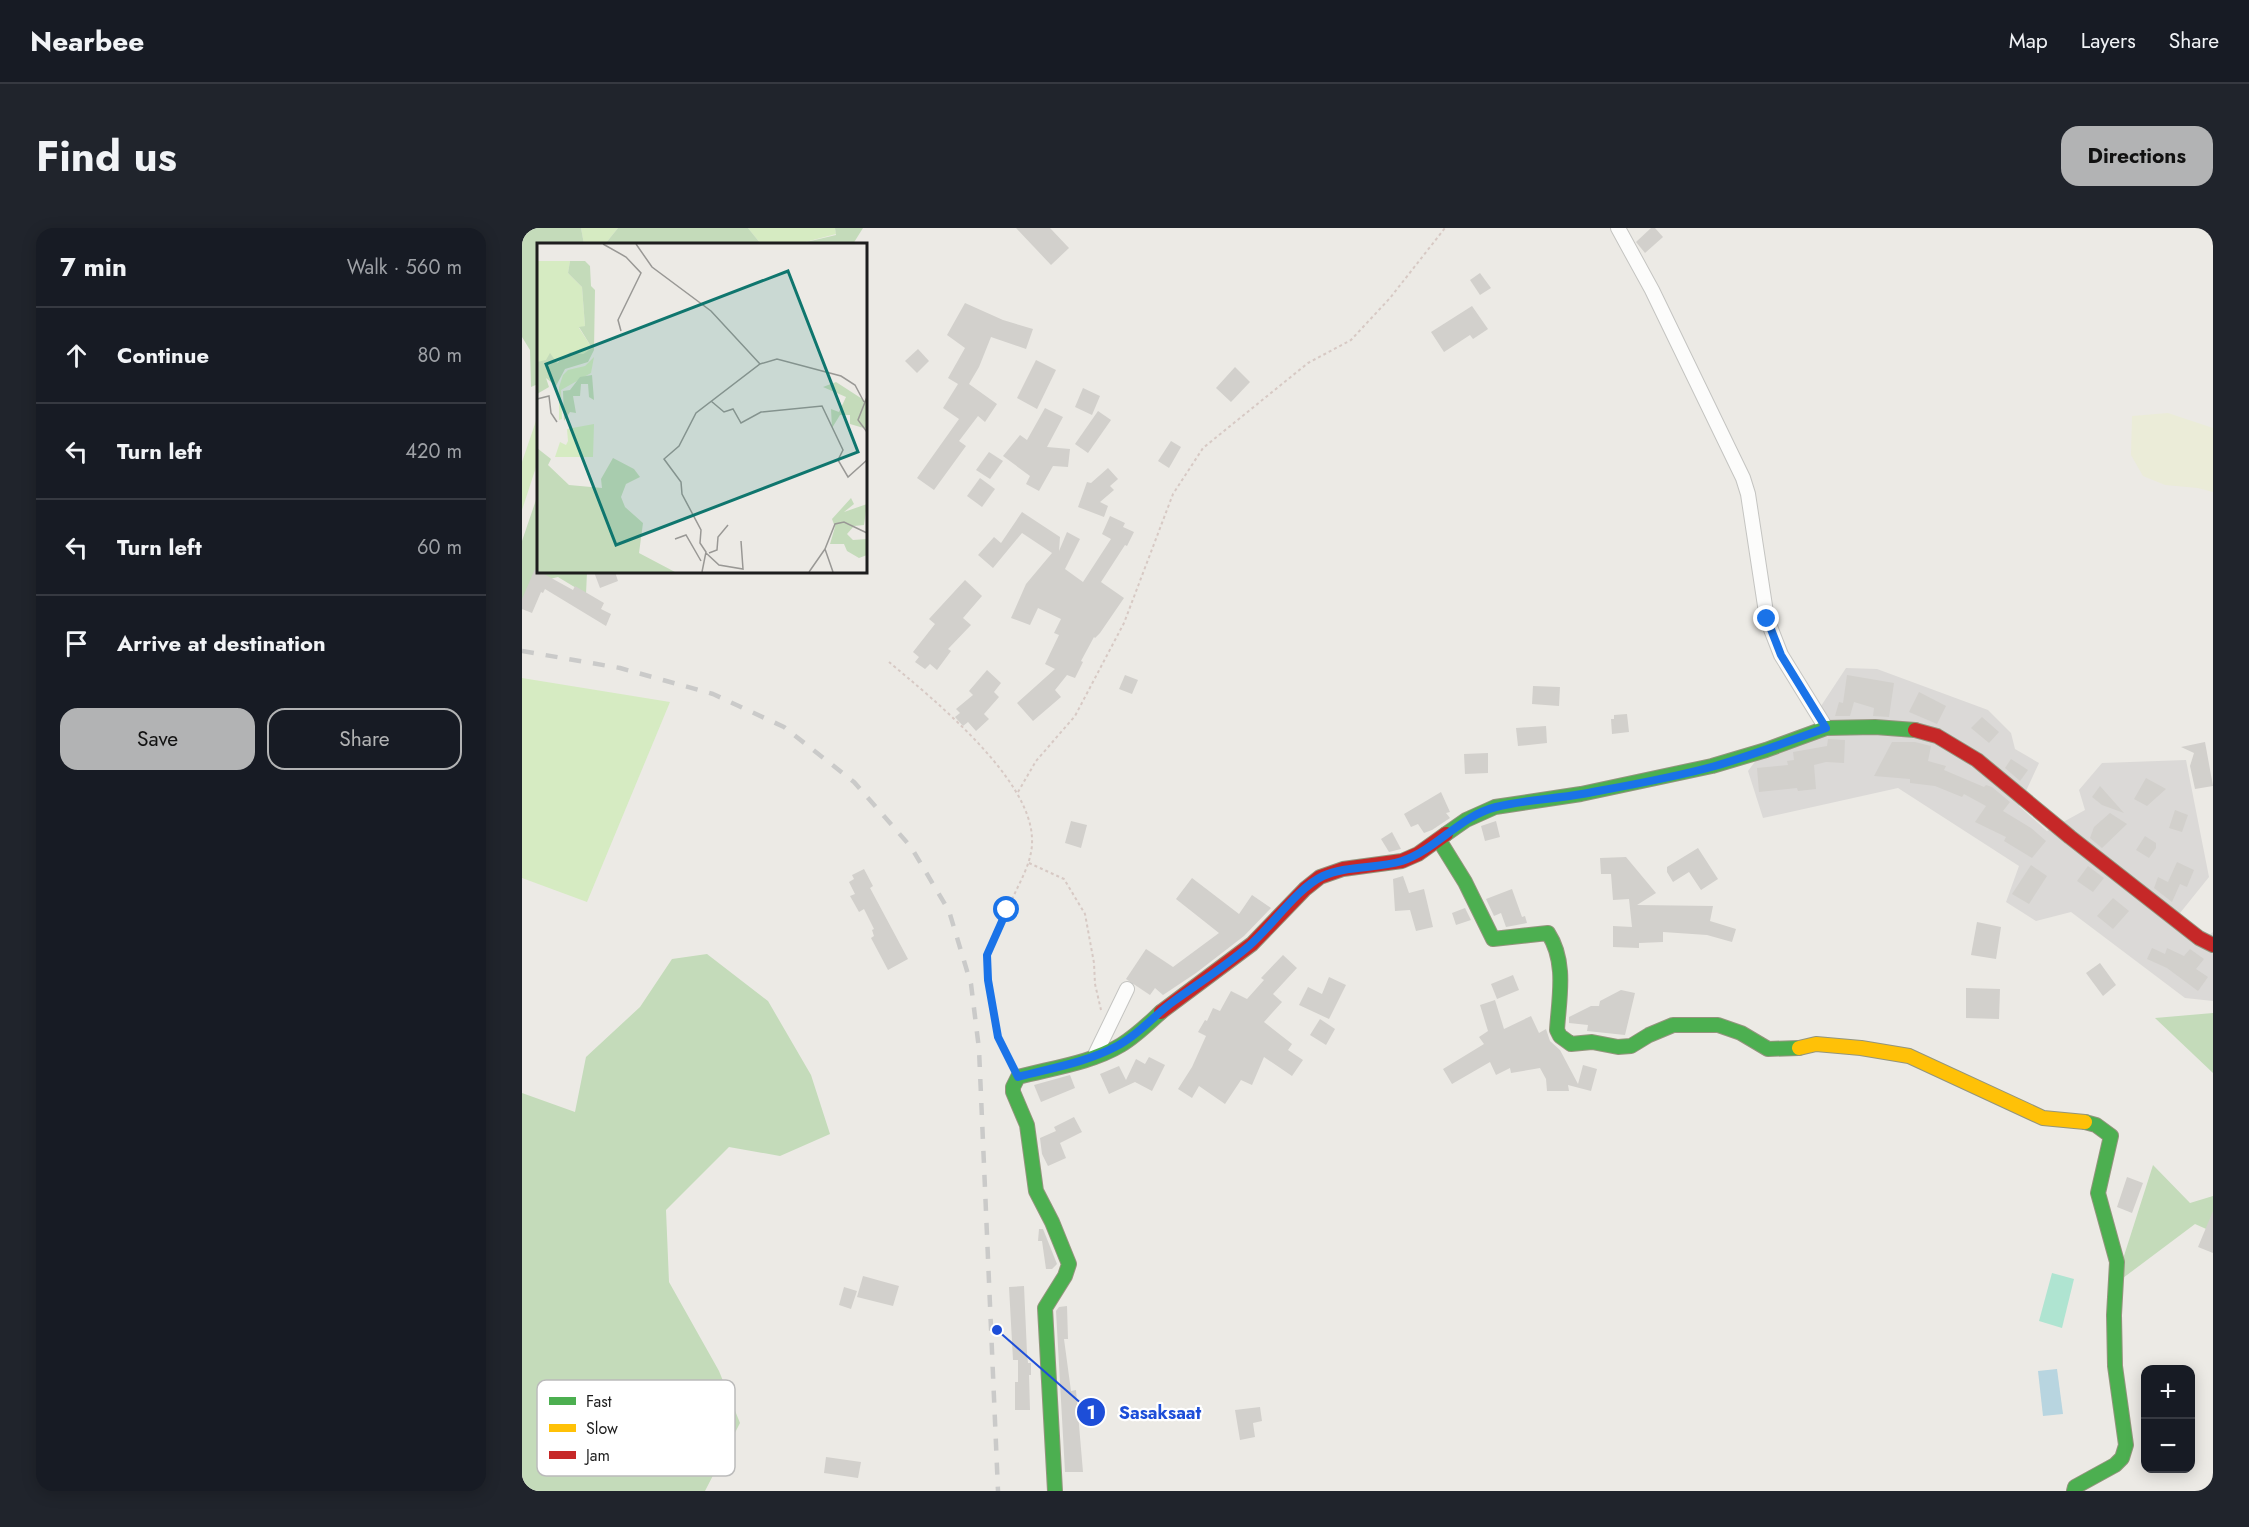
<!DOCTYPE html>
<meta charset="utf-8">
<style>
body{margin:0;font-family:Jost,sans-serif;background:#20242c;color:#f1f3f6}
.controls{position:absolute;right:18px;bottom:18px;display:grid;overflow:hidden;border-radius:12px;box-shadow:0 3px 15px #0003}
.controls button{width:54px;height:54px;display:grid;place-items:center;padding:0;border:0;border-bottom:2px solid #363941;background:#171b24;color:#f1f3f6;font:30px sans-serif}
.stop{position:absolute;width:18px;height:18px;margin:-14px;border:4px solid #1a73e8;border-radius:50%;background:#fff}
.stop.end{background:#1a73e8;border-color:#fff;box-shadow:0 2px 6px #0008}
.list{margin:0;padding:0;list-style:none}
h2{display:flex;justify-content:space-between;align-items:center;height:78px;margin:0;padding:0 24px;font-size:26px}
h2 small{font-size:20px;font-weight:400;color:#9ea1a6}
.list li{display:grid;grid-template-columns:39px 1fr auto;gap:18px;align-items:center;box-sizing:border-box;height:96px;padding:0 24px;border-top:2px solid #363941}
.list b{display:block;font-size:22px;white-space:nowrap}
.list em{font-size:20px;font-style:normal;color:#9ea1a6}
.actions{display:flex;gap:12px;padding:18px 24px}
.actions a{flex:1;padding:14px 0;border:2px solid #b2b3b4;border-radius:18px;text-align:center;font-size:21px;color:#b2b3b4}
.actions .main{background:#b2b3b4;color:#111}
.icon{flex:none;width:33px;height:33px;fill:none;stroke:currentColor;stroke-width:2;stroke-linecap:round;stroke-linejoin:round}
.map{position:relative;flex:none;width:1691px;height:1263px;overflow:hidden;border-radius:18px}
header{display:flex;align-items:center;gap:36px;box-sizing:border-box;height:84px;padding:0 30px;background:#171b24;border-bottom:2px solid #363941}
header strong{font-size:28px}
nav{display:flex;gap:33px;margin-inline-start:auto;font-size:21px}
.intro{display:flex;align-items:center;justify-content:space-between;box-sizing:border-box;height:144px;padding:0 36px}
h1{margin:0;font-size:42px}
.button{padding:15px 27px;border-radius:18px;background:#b2b3b4;color:#111;font-size:21px;font-weight:700}
main{display:flex;gap:36px;padding:0 36px}
aside{flex:1;background:#171b24;border-radius:18px;box-shadow:0 3px 15px #0003}
.map>svg:first-child{display:block}
.residential{fill:#dbd9d7}
.farmland{fill:#ebecd8}
.grass{fill:#d6ebc2}
.forest{fill:#c4dbba}
.pitch{fill:#afe4d1}
.water{fill:#b8d5e0}
.building{fill:#d2d0cc}
.lines{fill:none;stroke-linecap:round;stroke-linejoin:round}
.street-casing{stroke:#c4c4c1;stroke-width:16}
.fast-casing{stroke:#93957d;stroke-width:16}
.slow-casing{stroke:#93957d;stroke-width:16}
.jam-casing{stroke:#93957d;stroke-width:16}
.path{stroke:#d7c9c4;stroke-width:2;stroke-dasharray:3 3;stroke-linecap:butt}
.street{stroke:#fcfcfb;stroke-width:14}
.fast{stroke:#4caf50;stroke-width:14}
.slow{stroke:#ffc107;stroke-width:14}
.jam{stroke:#c62828;stroke-width:14}
.rail{stroke:#cacac9;stroke-width:4.5;stroke-dasharray:12 12;stroke-linecap:butt}
.route{stroke:#1a73e8;stroke-width:8}
.inset-road{fill:none;stroke:#999895;stroke-width:1.5}
.view{fill:#0f766e;fill-opacity:0.15;stroke:#0f766e;stroke-width:3}
.inset-edge{fill:none;stroke:#1d1d1d;stroke-width:3}
.key{fill:#fff;stroke:#bbb;stroke-width:1.5}
.key-label{font-size:16px;fill:#1d1d1d}
.leader{fill:none;stroke:#1d4ed8;stroke-width:2}
.callout-dot{fill:#1d4ed8;stroke:#fff;stroke-width:2}
.mark-label{font-size:18px;text-anchor:middle;font-weight:bold;fill:#fff}
.callout-label{font-size:18px;text-anchor:middle;font-weight:bold;fill:#1d4ed8;stroke:#fff;stroke-width:4.5;stroke-linejoin:round;paint-order:stroke}
</style>
<header>
<strong>Nearbee</strong>
<nav><a>Map</a><a>Layers</a><a>Share</a></nav>
</header>
<div class="intro"><h1>Find us</h1><a class="button">Directions</a></div>
<main>
<aside>
<h2>7 min<small>Walk · 560 m</small></h2>
<ul class="list">
<li><svg class="icon" aria-label="ahead" viewBox="0 0 24 24"><path d="M12 20V5M6 11l6-6 6 6"/></svg><div><b>Continue</b></div><em>80 m</em></li>
<li><svg class="icon" aria-label="left" viewBox="0 0 24 24"><path d="M17 20v-9H6M10 6l-5 5 5 5"/></svg><div><b>Turn left</b></div><em>420 m</em></li>
<li><svg class="icon" aria-label="left" viewBox="0 0 24 24"><path d="M17 20v-9H6M10 6l-5 5 5 5"/></svg><div><b>Turn left</b></div><em>60 m</em></li>
<li><svg class="icon" aria-label="arrive" viewBox="0 0 24 24"><path d="M6 21V4h12l-3 4 3 4H6"/></svg><div><b>Arrive at destination</b></div></li>
</ul>
<div class="actions"><a class="main">Save</a><a>Share</a></div>
</aside>
<div class="map">
<svg width="1691" height="1263" viewBox="0 0 1691 1263">
<rect width="100%" height="100%" fill="#eceae5"/>
<polygon class="residential" points="1324,440 1355,441 1466,482 1489,505 1493,521 1517,535 1497,578 1525,603 1563,582 1557,562 1580,535 1664,532 1687,649 1650,695 1677,715 1691,704 1691,773 1663,770 1549,684 1514,693 1484,674 1497,638 1376,560 1241,590 1226,543 1249,512 1309,503 1299,478"/>
<polygon class="farmland" points="1646,185 1691,200 1691,264 1676,260 1643,257 1621,248 1609,227 1610,188"/>
<g class="grass">
<polygon points="59,0 96,0 83,16 62,16"/>
<polygon points="226,0 313,0 314,6 276,16 239,16"/>
<polygon points="16,187 16,233 0,282 0,234"/>
<polygon points="0,450 148,474 65,674 0,650"/>
</g>
<g class="forest">
<polygon points="0,0 59,0 62,16 16,16 16,156 9,159 8,122 0,109"/>
<polygon points="96,0 226,0 239,16 83,16"/>
<polygon points="313,0 341,0 331,16 276,16 314,7"/>
<polygon points="16,266 16,344 65,344 64,366 36,349 7,356 0,382 0,313"/>
<polygon points="185,726 246,773 289,847 308,906 258,928 207,919 144,982 147,1054 197,1143 218,1195 183,1263 0,1263 0,865 53,884 64,829 118,779 150,731"/>
<polygon points="1691,785 1691,845 1633,790"/>
<polygon points="1631,937 1668,975 1691,968 1691,1004 1673,996 1593,1056"/>
</g>
<polygon class="pitch" points="1530,1045 1552,1051 1540,1100 1517,1093"/>
<polygon class="water" points="1535,1141 1541,1186 1521,1188 1516,1143"/>
<g class="building">
<polygon points="494,0 528,0 547,20 529,37"/>
<polygon points="1129,0 1133,0 1141,9 1123,25 1114,14"/>
<polygon points="958,45 969,60 958,67 948,52"/>
<polygon points="443,75 481,92 511,101 504,121 469,109 457,139 447,156 475,176 463,194 456,188 437,213 444,218 412,262 395,250 437,191 421,180 436,156 426,150 443,120 425,107"/>
<polygon points="950,78 966,101 951,111 948,107 922,124 909,104"/>
<polygon points="396,121 407,133 395,145 383,133"/>
<polygon points="514,132 534,142 515,181 495,170"/>
<polygon points="713,139 728,154 709,174 694,160"/>
<polygon points="561,160 578,168 570,187 553,179"/>
<polygon points="523,180 541,189 525,219 548,221 546,239 531,238 517,263 504,256 508,248 481,228 498,207 505,212"/>
<polygon points="576,183 589,192 566,225 553,216"/>
<polygon points="649,213 659,219 647,240 636,233"/>
<polygon points="467,224 481,233 468,251 454,242"/>
<polygon points="586,240 596,251 588,258 592,262 578,274 586,278 582,289 556,279 565,254 569,255"/>
<polygon points="458,250 473,261 460,279 445,268"/>
<polygon points="500,284 538,309 537,323 545,304 558,311 543,341 561,354 589,311 580,306 588,288 603,295 601,299 612,304 605,318 603,317 579,354 602,370 578,405 573,410 572,409 559,433 561,434 553,450 545,447 533,462 539,469 511,493 495,475 533,441 523,436 537,407 532,405 539,391 516,380 508,397 489,390 504,356 530,325 500,305 471,340 456,327 472,309 479,315"/>
<polygon points="13,341 51,362 53,358 82,375 79,381 89,386 84,398 23,361 21,365 19,364 10,385 0,381 0,371"/>
<polygon points="72,344 93,344 96,353 78,360"/>
<polygon points="443,352 460,368 441,390 449,397 426,421 429,423 415,442 408,436 403,441 393,434 397,429 391,424 413,396 407,391"/>
<polygon points="465,442 479,455 472,464 477,469 462,486 467,491 454,503 446,494 441,498 433,489 438,485 434,481 451,467 447,463"/>
<polygon points="603,447 616,452 610,466 597,461"/>
<polygon points="1325,447 1372,455 1367,489 1351,488 1352,480 1332,474 1328,488 1313,488 1317,474 1321,475"/>
<polygon points="1011,458 1038,459 1037,478 1010,476"/>
<polygon points="1397,464 1424,478 1415,496 1387,484"/>
<polygon points="1105,486 1107,504 1090,506 1089,491 1092,491 1092,487"/>
<polygon points="1460,489 1477,504 1467,515 1449,500"/>
<polygon points="1024,498 1025,515 996,518 994,500"/>
<polygon points="1306,511 1323,512 1322,535 1304,534 1292,537 1294,561 1276,563 1275,560 1237,564 1235,540 1266,537 1265,533 1272,532 1271,524 1305,518"/>
<polygon points="1370,514 1393,514 1409,518 1406,533 1424,538 1422,542 1462,559 1464,557 1470,559 1488,574 1481,583 1509,600 1524,613 1510,630 1482,613 1484,609 1453,594 1464,578 1442,566 1440,569 1413,558 1388,555 1388,551 1352,548"/>
<polygon points="1683,514 1691,558 1673,561 1668,538 1672,525 1659,519"/>
<polygon points="966,525 966,545 943,546 942,526"/>
<polygon points="1489,531 1506,542 1498,553 1483,540"/>
<polygon points="1624,550 1644,561 1625,578 1612,571"/>
<polygon points="1578,558 1602,585 1580,577 1570,569"/>
<polygon points="919,564 928,584 924,585 928,590 910,602 902,605 896,596 889,599 882,586"/>
<polygon points="1653,582 1666,587 1660,604 1647,600"/>
<polygon points="1588,585 1605,596 1580,620 1568,610 1572,599"/>
<polygon points="549,593 565,597 559,620 543,615"/>
<polygon points="974,593 978,609 963,613 959,598"/>
<polygon points="870,604 879,621 867,624 859,611"/>
<polygon points="1623,608 1634,615 1634,620 1627,630 1614,622"/>
<polygon points="1176,620 1196,651 1179,662 1167,644 1151,654 1145,644 1145,639"/>
<polygon points="1104,629 1134,665 1115,677 1191,678 1188,693 1214,701 1210,714 1185,707 1141,704 1141,714 1117,715 1117,720 1091,719 1091,698 1110,699 1107,671 1091,672 1089,646 1079,646 1078,630"/>
<polygon points="1655,634 1672,642 1665,659 1658,656 1650,674 1632,660 1636,649 1646,654"/>
<polygon points="1509,637 1525,648 1507,676 1490,666"/>
<polygon points="1566,638 1582,650 1571,664 1555,653"/>
<polygon points="342,641 351,658 348,660 386,731 366,742 349,710 352,708 350,702 352,701 342,681 337,684 328,668 333,666 327,654 332,651 330,647"/>
<polygon points="881,648 887,665 902,661 911,699 894,703 888,682 873,683 871,651"/>
<polygon points="670,650 717,686 730,667 749,680 722,708 674,745 641,767 633,760 628,767 604,751 624,721 651,739 697,705 654,671"/>
<polygon points="990,661 1000,689 1003,688 1005,695 984,699 979,685 972,688 964,671"/>
<polygon points="1591,670 1607,683 1591,701 1575,688"/>
<polygon points="943,680 949,692 934,697 930,685"/>
<polygon points="1455,694 1479,699 1474,731 1449,727"/>
<polygon points="1630,720 1643,726 1645,720 1662,728 1668,721 1682,731 1674,741 1686,749 1676,763 1645,740 1625,731"/>
<polygon points="761,727 775,740 751,766 760,774 742,794 770,816 766,822 781,832 770,848 742,829 730,857 719,852 703,876 677,858 670,870 656,861 670,839 684,808 676,804 683,792 685,793 691,780 698,783 709,763 725,771 742,752 739,750"/>
<polygon points="1578,735 1594,757 1581,768 1564,745"/>
<polygon points="991,747 997,762 975,771 969,756"/>
<polygon points="807,749 824,757 807,791 777,777 786,759 800,766"/>
<polygon points="1444,760 1478,761 1477,791 1444,790"/>
<polygon points="1099,762 1113,765 1103,807 1065,803 1066,797 1047,795 1047,789 1069,778 1077,778 1078,773"/>
<polygon points="973,772 982,801 1009,788 1017,805 1024,801 1028,813 1038,822 1056,856 1061,837 1075,841 1069,863 1046,857 1047,863 1025,863 1024,851 1018,840 989,845 988,840 974,847 968,834 930,856 921,841 962,816 957,809 966,803 958,777"/>
<polygon points="798,791 813,801 804,817 788,807"/>
<polygon points="627,829 643,837 630,863 613,854 587,866 578,846 597,838 604,852 614,831 623,836"/>
<polygon points="548,847 553,860 519,874 512,857"/>
<polygon points="552,889 560,904 538,915 544,930 526,938 520,926 518,910 534,903 532,899"/>
<polygon points="1605,949 1621,955 1610,985 1595,979"/>
<polygon points="1691,983 1691,1025 1676,1019"/>
<polygon points="517,1001 521,1001 535,1036 530,1041 524,1041 520,1013 516,1013"/>
<polygon points="341,1048 377,1058 371,1078 335,1069"/>
<polygon points="502,1058 505,1125 506,1135 509,1135 509,1147 507,1147 508,1182 493,1182 493,1154 496,1154 496,1132 491,1132 487,1059"/>
<polygon points="322,1059 335,1063 329,1081 317,1077"/>
<polygon points="545,1078 546,1111 542,1111 549,1163 554,1162 561,1244 543,1244 534,1083 537,1079"/>
<polygon points="738,1179 740,1193 731,1195 733,1209 718,1212 713,1182"/>
<polygon points="304,1229 339,1234 336,1250 302,1245"/>
</g>
<g class="lines">
<defs>
<g id="street">
<polyline points="1096,0 1130,62 1221,250 1226,266 1245,391 1259,427 1304,500"/>
<polyline points="572,829 605,761"/>
</g>
<g id="fast">
<polyline points="924,606 944,592 973,579 1059,566 1190,538 1244,522 1304,500 1353,499 1393,502"/>
<path d="M917,612L943,654L971,711L1026,705C1045,734 1037,770 1035,802L1038,808L1049,816L1070,814L1096,819L1109,818L1127,807L1151,797H1196L1219,805L1246,821L1277,820"/>
<path d="M533,1263L523,1080L543,1048L547,1036L530,994L514,963L505,897L491,864V859L496,849C530,840 569,835 599,817C614,808 626,796 639,784"/>
<polyline points="1552,1263 1553,1259 1593,1237 1600,1230 1604,1217 1593,1138 1592,1087 1595,1034 1576,965 1589,908 1574,897 1563,894"/>
</g>
<polyline id="slow" points="1277,820 1294,816 1339,820 1387,828 1521,890 1563,894"/>
<g id="jam">
<polyline points="1393,502 1415,508 1455,532 1548,609 1677,710 1691,717"/>
<polyline points="639,784 730,716 783,661 798,649 821,641 880,633 896,626 924,606"/>
</g>
</defs>
<use href="#street" class="street-casing"/>
<use href="#fast" class="fast-casing"/>
<use href="#slow" class="slow-casing"/>
<use href="#jam" class="jam-casing"/>
<g class="path">
<path d="M367,434C411,471 509,550 510,611C511,631 500,650 492,667C484,686 472,706 466,726C461,742 470,790 475,807C478,817 484,827 489,836"/>
<polyline points="496,564 514,533 553,488 602,395 651,266 681,220 786,135 829,112 868,70 923,0"/>
<polyline points="507,635 542,651 563,686 572,735 573,756 579,782"/>
</g>
<use href="#street" class="street"/>
<use href="#fast" class="fast"/>
<use href="#slow" class="slow"/>
<use href="#jam" class="jam"/>
<polyline class="rail" points="0,423 98,440 191,466 262,499 332,554 389,619 427,683 449,756 457,821 476,1263"/>
</g>
<g class="lines">
<path class="route" d="M485,682L465,727L466,752L476,809L496,849C529,840 563,835 595,818C617,807 632,787 652,773C677,755 704,738 728,717C750,698 775,660 801,648C826,637 854,641 880,633C915,621 938,588 974,579C1002,572 1031,571 1060,566C1103,558 1150,550 1193,538C1231,527 1267,513 1304,500L1259,427L1245,391"/>
</g>
<g transform="translate(15 15)">
<rect width="330" height="330" fill="#eceae5"/>
<path d="M0,18H33L31,30L45,44L48,83L42,85L55,105L46,111L33,109L19,120L0,119ZM57,114L54,130L24,147L25,176L22,177V144L26,132L31,127L48,123ZM57,181L56,214H18L23,199L29,202L31,198L30,186Z" fill="#d6ebc2"/>
<path d="M33,18H48L53,23L54,43L58,47L57,107L51,119L28,126L19,143L9,135L12,144L0,151V119L9,117L13,110L20,120L33,109L46,111L55,105L42,84L48,83L45,44L31,30ZM55,132L57,157L52,154L51,141H44L43,153H36L39,170L33,169L27,178L26,148L33,147L43,134ZM299,139L330,159V186L313,181V172H303L295,185L294,166L302,169L309,154L286,144ZM0,205L14,216L11,222L32,242L65,245L64,236L76,215L97,226L103,234L89,241L84,254L88,264L106,280L102,310L138,329H0ZM314,255L317,261L307,269L330,261L327,282L317,283L310,291L316,297L330,296V312L322,315L310,308L307,301H293L298,284L295,276Z" fill="#c4dbba"/>
<path class="inset-road" d="M66,1L89,14L104,30L81,77L84,88M99,1L115,24L174,68L223,121M330,154L321,177L330,189M0,156L12,153L14,170L20,179M174,158L187,169L196,166L204,180L224,169L285,163L306,207L301,217L311,234L330,217M138,296L149,292L164,318M169,310L182,322L206,326L204,298M172,310L180,307L181,294L191,282M165,329L169,309L163,300L164,287L145,251L144,239L127,216L142,203L159,170L223,121L240,116L304,133L318,142L327,159M272,329L288,306M296,329L288,306L298,281L307,279L330,290"/>
<path class="view" d="M251,28L321,209L79,302L9,121Z"/>
<rect width="330" height="330" class="inset-edge"/>
</g>
<rect x="15" y="1152" width="198" height="96" rx="9" class="key"/>
<rect x="27" y="1169" width="27" height="8" fill="#4caf50"/>
<rect x="27" y="1196" width="27" height="8" fill="#ffc107"/>
<rect x="27" y="1223" width="27" height="8" fill="#c62828"/>
<g class="key-label">
<text x="64" y="1179">Fast</text>
<text x="64" y="1206">Slow</text>
<text x="64" y="1233">Jam</text>
</g>
<path class="leader" d="M475 1102L569 1184"/>
<g class="callout-dot">
<circle cx="475" cy="1102" r="6"/>
<circle cx="569" cy="1184" r="15"/>
</g>
<g class="mark-label">
<text x="569" y="1191">1</text>
</g>
<g class="callout-label">
<text x="638" y="1191">Sasaksaat</text>
</g>
</svg>
<div class="controls">
<button>+</button>
<button>−</button>
</div>
<div class="stop" style="left:485px;top:682px"></div>
<div class="stop end" style="left:1245px;top:391px"></div>
</div>
</main>
